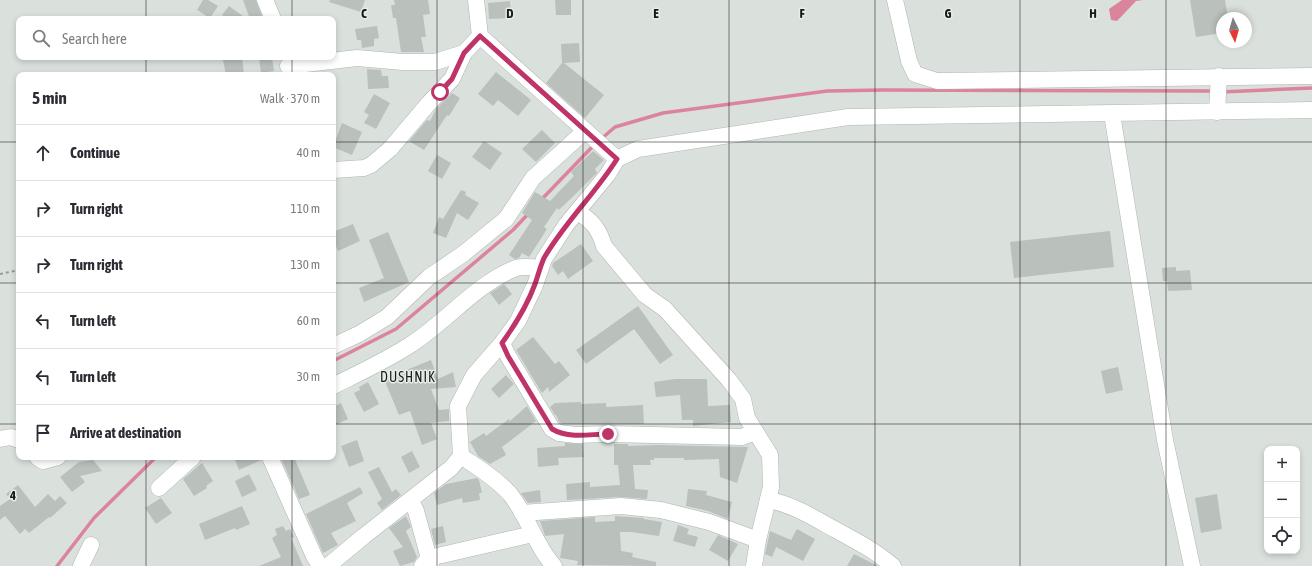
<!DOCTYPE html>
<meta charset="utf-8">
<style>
body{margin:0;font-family:"Asap Condensed",sans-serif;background:#f7f7f7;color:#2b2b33}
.controls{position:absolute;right:12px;bottom:12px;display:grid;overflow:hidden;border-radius:8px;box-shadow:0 2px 6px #0003}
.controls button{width:36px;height:36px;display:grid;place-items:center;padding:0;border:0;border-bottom:1px solid #e1e1e2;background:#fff;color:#2b2b33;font:20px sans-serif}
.compass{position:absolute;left:1216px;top:12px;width:36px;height:36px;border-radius:50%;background:#fff;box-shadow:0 2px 6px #0003;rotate:175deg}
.stop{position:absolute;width:12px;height:12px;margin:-9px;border:3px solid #bf3468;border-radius:50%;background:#fff}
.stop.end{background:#bf3468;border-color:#fff;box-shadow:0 1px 4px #0008}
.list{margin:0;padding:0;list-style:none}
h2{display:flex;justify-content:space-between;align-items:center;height:52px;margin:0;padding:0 16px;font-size:17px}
h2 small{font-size:13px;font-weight:400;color:#7c7c81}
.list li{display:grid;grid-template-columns:26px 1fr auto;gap:12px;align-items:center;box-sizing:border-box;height:56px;padding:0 16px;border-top:1px solid #e1e1e2}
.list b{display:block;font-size:15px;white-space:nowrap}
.list em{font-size:13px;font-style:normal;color:#7c7c81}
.icon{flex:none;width:22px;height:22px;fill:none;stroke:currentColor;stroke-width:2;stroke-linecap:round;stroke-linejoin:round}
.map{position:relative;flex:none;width:1312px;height:566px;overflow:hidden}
.search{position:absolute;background:#fff;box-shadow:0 2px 6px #0003;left:16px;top:16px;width:320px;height:44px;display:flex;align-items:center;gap:10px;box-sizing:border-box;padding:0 14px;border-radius:8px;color:#7c7c81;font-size:15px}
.panel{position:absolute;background:#fff;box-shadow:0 2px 6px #0003;left:16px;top:72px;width:320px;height:388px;border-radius:8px}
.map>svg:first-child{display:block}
.water{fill:#db849c}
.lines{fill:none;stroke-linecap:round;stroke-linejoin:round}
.stream{stroke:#db849c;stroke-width:3.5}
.building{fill:#bac0bc}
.minor-casing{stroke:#afb5b2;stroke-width:17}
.path{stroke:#969b98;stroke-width:2;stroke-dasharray:3 3;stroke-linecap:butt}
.minor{stroke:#fff;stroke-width:16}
.route{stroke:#bf3468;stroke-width:5}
.grid{fill:none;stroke:#191b19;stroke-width:1;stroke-opacity:0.55}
.labels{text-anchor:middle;stroke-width:3;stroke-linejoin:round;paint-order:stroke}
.quarter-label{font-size:14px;letter-spacing:1px;fill:#191b19;stroke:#e7eeea}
.grid-label{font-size:13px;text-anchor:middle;font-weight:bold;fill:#191b19;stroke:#e7eeea;stroke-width:3;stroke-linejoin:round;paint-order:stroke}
</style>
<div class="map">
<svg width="1312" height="566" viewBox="0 0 1312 566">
<rect width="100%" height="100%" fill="#dae1dd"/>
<polygon class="water" points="1122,0 1143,0 1136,1 1117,21 1111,20 1109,9"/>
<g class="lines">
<g class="stream">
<polyline points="1221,92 1312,88"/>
<polyline points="601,139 615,127 663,113 827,91 883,90 1213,91"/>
<polyline points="541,200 595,144"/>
<polyline points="333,361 396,329 513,230 529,213"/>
<polyline points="57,566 94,518 156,457"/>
</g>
</g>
<g class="building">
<polygon points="203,0 208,0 218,6 210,18 197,10"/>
<polygon points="243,0 256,0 263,19 250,19"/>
<polygon points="330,0 365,0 361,12 329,2"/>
<polygon points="394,0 428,0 430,14 423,15 426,37 421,37 424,52 401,52 396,18 393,18 391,5 395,5"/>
<polygon points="555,0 571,0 571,15 556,15"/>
<polygon points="1190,0 1225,0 1228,18 1222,18 1222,33 1196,37"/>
<polygon points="510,1 511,18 489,19 488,3"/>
<polygon points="229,6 247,19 228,19 222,15"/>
<polygon points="377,26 379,38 374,39 374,46 362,48 361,40 357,40 355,29"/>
<polygon points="579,43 580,62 564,63 604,95 585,118 546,83 562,63 561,44"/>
<polygon points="242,57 244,75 226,75 223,60"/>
<polygon points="259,57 272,57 274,71 261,73"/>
<polygon points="367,69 381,70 382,76 388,76 389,88 368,89"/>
<polygon points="496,72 531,100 518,116 498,100 493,106 478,94"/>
<polygon points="452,93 460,98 449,116 447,115 424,150 409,141 427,120 430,121 436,109"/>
<polygon points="374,94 390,103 376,129 364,123 369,115 364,112"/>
<polygon points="342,123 362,132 352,155 333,147"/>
<polygon points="542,130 555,143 536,162 522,149"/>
<polygon points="484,141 502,153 490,170 472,157"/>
<polygon points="593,151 604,160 595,169 597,173 559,210 557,208 544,227 547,229 529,257 522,253 519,258 515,259 509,255 532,220 522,213 535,192 550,201 574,176 571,172"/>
<polygon points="437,155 451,163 442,179 428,171"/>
<polygon points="461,190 466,192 465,195 479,203 468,220 457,213 446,238 433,233 439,217 443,219"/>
<polygon points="353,224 360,241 338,251 333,239 333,232"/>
<polygon points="1110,231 1114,267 1014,278 1010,242"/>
<polygon points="388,232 409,282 364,302 359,288 384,278 369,240"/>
<polygon points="581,244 593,261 568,279 563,271 558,275 552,266 553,263"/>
<polygon points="1176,267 1176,271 1190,270 1192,290 1168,291 1167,281 1163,281 1162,268"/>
<polygon points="504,284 512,294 499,305 490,293"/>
<polygon points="638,306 673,355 660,364 634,329 586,364 576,350"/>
<polygon points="533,337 555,364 559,361 570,375 549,392 548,387 542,393 540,390 516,350"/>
<polygon points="431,360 438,379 453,372 456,387 431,389 439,410 449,409 449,421 431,423 437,439 422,445 410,411 399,415 384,379"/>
<polygon points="1118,367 1123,390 1106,394 1101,371"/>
<polygon points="506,375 514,384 499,398 491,389"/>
<polygon points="675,379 707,379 708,406 730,405 731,422 693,426 693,420 682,420 680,395 656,397 654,382"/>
<polygon points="368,382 379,404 364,412 354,393 360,390 359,387"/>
<polygon points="581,402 581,404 606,403 606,407 643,405 644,424 562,424 559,422 556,415 555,415 550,407 555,403"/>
<polygon points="341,403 348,419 333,426 333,407"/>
<polygon points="527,406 536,421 502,447 506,455 490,464 478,456 470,442 484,433 486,436 509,419 510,421"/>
<polygon points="357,440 364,461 349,467 341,446"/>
<polygon points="565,443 583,444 584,457 558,458 559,465 538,467 537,448 565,446"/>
<polygon points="614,444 628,444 628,446 659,445 748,447 737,483 720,477 719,459 684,460 684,458 654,458 654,460 650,460 651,465 633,465 635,489 648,490 647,499 620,497 567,500 566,484 590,482 590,487 620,485 618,465 614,465"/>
<polygon points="412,451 420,467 409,473 401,457"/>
<polygon points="234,457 261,457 261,460 239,470"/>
<polygon points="284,457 294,457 310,495 299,499 281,458"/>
<polygon points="93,460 102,471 80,476 85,482 72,492 60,477 79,462"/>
<polygon points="202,463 213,481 206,486 207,488 194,496 183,479"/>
<polygon points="379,467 392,492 396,489 401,495 382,510 377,503 382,499 368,472"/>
<polygon points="249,474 257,490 242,497 235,481"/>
<polygon points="477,478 479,480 482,493 479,493 480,500 463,503 462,498 437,505 434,493 446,484"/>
<polygon points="18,485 35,507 48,494 55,501 60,496 67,503 50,518 49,517 29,533 25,529 20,534 5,516 0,520 0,506 10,499 6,494"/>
<polygon points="360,487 363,493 347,503 356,521 331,533 338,545 323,553 306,514"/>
<polygon points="688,489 707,491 706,495 732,502 728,519 708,511 686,506"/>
<polygon points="540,490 541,502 528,503 521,493"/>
<polygon points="1217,494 1222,529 1201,533 1195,498"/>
<polygon points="161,498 172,513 156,524 145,508"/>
<polygon points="242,506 250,524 236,530 235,528 205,540 199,524"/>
<polygon points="406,516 411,527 406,531 417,557 414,562 400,566 393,551 403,547 389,528"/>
<polygon points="615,516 644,518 644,519 662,522 659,536 631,532 620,532 621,551 633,553 632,557 656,562 656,566 577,565 578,561 560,558 564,534 545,536 540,521 595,517 595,522 615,521"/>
<polygon points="678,525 689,529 687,534 698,537 695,547 673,541"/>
<polygon points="283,526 286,531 290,529 294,537 291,538 303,566 259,566 281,557 272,538 277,535 275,529"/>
<polygon points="443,526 446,542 435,545 431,529"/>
<polygon points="797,529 815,539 803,561 776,547 772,557 765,554 770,531 791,540"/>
<polygon points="718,535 738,544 728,561 709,550"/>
<polygon points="854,554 878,566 847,566"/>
</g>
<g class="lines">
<defs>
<g id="minor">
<polyline points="265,0 273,19"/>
<polyline points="476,0 480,36 617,159"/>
<polyline points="895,0 909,61 915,74 937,81 1312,76"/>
<polyline points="288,66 357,58 403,62 435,62 464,53"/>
<polyline points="1217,112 1219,76"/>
<polyline points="1112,114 1165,440 1192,566"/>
<polyline points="333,170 364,168 371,165 390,149 429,103 452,79 464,53 480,36"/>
<path d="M577,212C592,220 599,229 604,246L645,295L665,309L729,380L743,399L747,418L770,455L771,487L758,540L754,566"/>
<polyline points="502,343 508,356 552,429 559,433 576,435 608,434 742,437 755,432"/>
<polyline points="333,346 359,334 387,317 429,277 463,254 506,219 533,178 585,131"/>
<path d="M333,386C359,373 385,361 410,345C446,322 477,283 516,268C523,266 532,267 540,268"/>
<polyline points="0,439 11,437 19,440"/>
<path d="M461,456C477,467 497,479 510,494C528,516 535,545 554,566"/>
<polyline points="37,457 43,461 58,457"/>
<polyline points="270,457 314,556 320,566"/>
<polyline points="159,488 193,457"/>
<path d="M768,500C792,504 814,518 836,530C858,542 874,550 893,566"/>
<polyline points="411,501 416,511 431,566"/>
<polyline points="522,513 621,506 661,510 709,522 758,540"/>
<polyline points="81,566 91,545"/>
<polyline points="328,566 364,536 451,468 461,456 458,406 474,375 502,343 518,321 535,285 544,259 566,225 608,174 617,159 638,149 848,117 1312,110"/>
<polyline points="422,566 429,558 533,534"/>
</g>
</defs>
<use href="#minor" class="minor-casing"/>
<polyline class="path" points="0,274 19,270"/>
<use href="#minor" class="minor"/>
</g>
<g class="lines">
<path class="route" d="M440,92L452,79L464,53L480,36L617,159C595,194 565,222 544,258C540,267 538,276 535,284C527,306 515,325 502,343L508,356L552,429C569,439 589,434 608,434"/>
</g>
<path class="grid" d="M146,0V19M292,0V19M437,0V566M583,0V566M729,0V566M875,0V566M1020,0V566M1166,0V566M146,57V75M292,57V75M0,142H19M333,142H1312M0,283H19M333,283H1312M0,424H19M333,424H1312M146,457V566M292,457V566"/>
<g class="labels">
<g class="quarter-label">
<text x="408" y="382">DUSHNIK</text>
</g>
</g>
<g class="grid-label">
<text x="364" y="18">C</text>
<text x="510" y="18">D</text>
<text x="656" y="18">E</text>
<text x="802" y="18">F</text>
<text x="948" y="18">G</text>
<text x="1093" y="18">H</text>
<text x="13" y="500">4</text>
</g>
</svg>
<div class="controls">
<button>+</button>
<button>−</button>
<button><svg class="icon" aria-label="locate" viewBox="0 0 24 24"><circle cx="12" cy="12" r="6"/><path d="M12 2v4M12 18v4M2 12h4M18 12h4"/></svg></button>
</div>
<svg class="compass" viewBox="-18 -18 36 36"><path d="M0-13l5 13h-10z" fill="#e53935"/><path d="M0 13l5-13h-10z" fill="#7c7c81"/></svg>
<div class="stop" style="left:440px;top:92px"></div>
<div class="stop end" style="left:608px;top:434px"></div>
<div class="search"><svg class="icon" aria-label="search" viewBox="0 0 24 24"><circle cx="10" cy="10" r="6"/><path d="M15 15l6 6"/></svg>Search here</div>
<section class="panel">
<h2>5 min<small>Walk · 370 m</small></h2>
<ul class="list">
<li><svg class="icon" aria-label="ahead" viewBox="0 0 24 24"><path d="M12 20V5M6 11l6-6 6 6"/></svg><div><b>Continue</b></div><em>40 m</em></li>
<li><svg class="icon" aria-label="right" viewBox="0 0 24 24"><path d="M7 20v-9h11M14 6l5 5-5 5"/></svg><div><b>Turn right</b></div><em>110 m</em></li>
<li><svg class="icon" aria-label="right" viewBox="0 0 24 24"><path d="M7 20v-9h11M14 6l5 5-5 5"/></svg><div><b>Turn right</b></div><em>130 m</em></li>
<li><svg class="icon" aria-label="left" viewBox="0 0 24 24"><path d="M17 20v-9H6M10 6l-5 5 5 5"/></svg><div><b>Turn left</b></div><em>60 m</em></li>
<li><svg class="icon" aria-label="left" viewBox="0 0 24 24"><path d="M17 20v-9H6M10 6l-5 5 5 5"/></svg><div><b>Turn left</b></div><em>30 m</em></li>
<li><svg class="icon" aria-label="arrive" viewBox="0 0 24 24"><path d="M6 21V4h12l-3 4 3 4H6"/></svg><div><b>Arrive at destination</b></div></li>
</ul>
</section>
</div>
